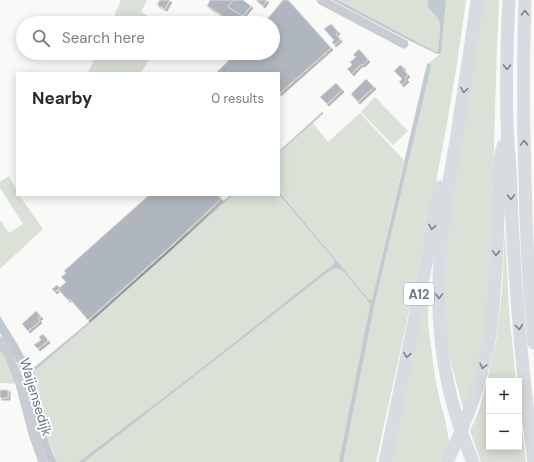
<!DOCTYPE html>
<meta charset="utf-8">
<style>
body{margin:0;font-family:"DM Sans",sans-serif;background:#f7f7f7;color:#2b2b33}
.controls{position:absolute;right:12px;bottom:12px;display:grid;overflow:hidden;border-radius:0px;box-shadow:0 2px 10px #0003}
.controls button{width:36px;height:36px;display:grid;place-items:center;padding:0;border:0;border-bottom:1px solid #e1e1e2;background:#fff;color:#2b2b33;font:20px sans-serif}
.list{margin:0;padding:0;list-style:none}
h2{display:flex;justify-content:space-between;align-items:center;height:52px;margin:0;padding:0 16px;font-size:17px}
h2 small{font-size:13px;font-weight:400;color:#7c7c81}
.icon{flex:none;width:22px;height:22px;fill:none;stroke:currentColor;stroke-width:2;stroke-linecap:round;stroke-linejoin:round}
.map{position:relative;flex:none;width:534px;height:462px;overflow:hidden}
.search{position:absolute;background:#fff;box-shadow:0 2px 10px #0003;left:16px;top:16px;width:264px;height:44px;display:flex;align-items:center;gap:10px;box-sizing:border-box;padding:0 14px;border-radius:22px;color:#7c7c81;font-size:15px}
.panel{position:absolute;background:#fff;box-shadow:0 2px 10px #0003;left:16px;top:72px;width:264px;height:124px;border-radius:0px}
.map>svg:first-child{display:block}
.green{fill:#dae1d7}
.water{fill:#c1cad0}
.building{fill:#b0b6be;stroke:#dbdbd9;filter:url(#shadow)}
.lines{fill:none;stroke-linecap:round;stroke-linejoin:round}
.minor{stroke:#c9ccd0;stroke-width:9}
.highway{stroke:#d8dbe0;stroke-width:13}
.oneway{stroke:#788596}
.labels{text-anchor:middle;stroke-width:4;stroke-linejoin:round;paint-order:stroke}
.shield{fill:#fff;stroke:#959fac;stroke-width:1}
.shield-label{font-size:13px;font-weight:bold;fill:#677689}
.street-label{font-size:14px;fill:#677689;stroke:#fff}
</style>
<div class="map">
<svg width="534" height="462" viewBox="0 0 534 462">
<defs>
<filter id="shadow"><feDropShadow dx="2" dy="2" stdDeviation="0" flood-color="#0004"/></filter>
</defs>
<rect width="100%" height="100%" fill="#f9f9f7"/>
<g class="green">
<polygon points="121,0 147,0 141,12 161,23 111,23"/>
<path d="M338,0H428C426,10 437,13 439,22C441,27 439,46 438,51L436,52Z"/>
<path d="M446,0H466C446,156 409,309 376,462H57C44,433 39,403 31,373L96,317L232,195H279V193L336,263L368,300L279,190V153L313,123L328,142L360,113L404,160L372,300L370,301L369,300L374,307L419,115L430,62L441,53V49Z"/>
<polygon points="483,0 499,0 497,45 490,279 487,319 477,369 464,412 445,339 443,295 450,215"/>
<polygon points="97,53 153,53 141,73 88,73"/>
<polygon points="375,97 408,131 393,145 361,112"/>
<polygon points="9,176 17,191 17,195 19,195 43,229 0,269 0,220 9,233 23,224 0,188 0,182"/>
<polygon points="505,228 509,311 516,381 489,381 489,447 519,447 519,407 526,462 481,462 470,431 479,410 489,373 496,341 502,292"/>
<polygon points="429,274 428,323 434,371 439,397 445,419 450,446 440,462 391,462"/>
<polygon points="0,347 17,384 0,383"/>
</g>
<g class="water">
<path d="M332,0H338L436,52L438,51V50C439,42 441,28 439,21C436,13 426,10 428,0H446L441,53L439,54H437C401,37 367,18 332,0Z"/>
<polygon points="428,63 430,64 431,66 374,307 343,462 339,462 370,306 369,302 344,272 339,269 336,268 328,272 84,462 79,462 192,376 334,264 334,260 279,194 279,191 369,300 372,300 422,85 427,64"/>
<polygon points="322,112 323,112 323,114 279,153 279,151"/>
<polygon points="230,195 233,195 98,316 32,373 44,427 52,452 57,462 48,462 40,441 34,422 22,373 18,364 0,333 0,316 19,347 31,370 84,326"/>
</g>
<g class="building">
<polygon points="160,0 170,0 165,9 157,5"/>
<polygon points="210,0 233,0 228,7 254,22 253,23 234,23 207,6"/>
<polygon points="233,0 243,0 251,6 243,16 228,7"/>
<polygon points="256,0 267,0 263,6"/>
<polygon points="283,0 288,0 331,48 279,94 279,73 216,73 236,53 273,53 273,23 264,23"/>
<polygon points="331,24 338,32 336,34 340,40 334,45 332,42 334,40 324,29"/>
<polygon points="359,49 368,60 363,65 362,64 358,67 352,74 347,69 352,65 350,62 356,57 353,55"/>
<polygon points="45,53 54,53 52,58 45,55"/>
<polygon points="400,65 404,68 403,69 408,75 405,78 407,80 402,85 399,82 402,79 394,71"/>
<polygon points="366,79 374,87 358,102 351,94"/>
<polygon points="336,83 342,90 327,104 320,97"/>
<polygon points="149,195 218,195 221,199 169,248 88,320 70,299 68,300 58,289 66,282 61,277 66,273 64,271"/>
<polygon points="57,285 60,288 55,292 52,289"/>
<polygon points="36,311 41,317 38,319 40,321 28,331 22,324"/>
<polygon points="43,334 48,341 38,349 34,345 41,340 39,337"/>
<rect x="0" y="390" width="8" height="8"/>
</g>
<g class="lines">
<g class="minor">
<polyline points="321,0 404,44"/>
<polyline points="0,341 8,354 19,380 33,434 43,462"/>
</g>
<g class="highway">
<path d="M509,0C507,40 506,81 507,121C507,137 509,153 510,169C513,267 521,365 534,462"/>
<path d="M525,0C523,60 523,120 525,179C526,234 529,289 534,343"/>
<polyline points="385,462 427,259 440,187"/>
<path d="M447,462C465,425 480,386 488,345C494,313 495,281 497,248C498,218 499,188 500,158L503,146"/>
<path d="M473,462C445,398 435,327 440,258C443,218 449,179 456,141C463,94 471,47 477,0"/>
</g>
</g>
<defs><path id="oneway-chevron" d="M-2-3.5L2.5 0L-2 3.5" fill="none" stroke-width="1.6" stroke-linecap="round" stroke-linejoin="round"/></defs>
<g class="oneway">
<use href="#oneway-chevron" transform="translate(525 13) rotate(-88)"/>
<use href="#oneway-chevron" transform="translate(507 67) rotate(91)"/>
<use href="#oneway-chevron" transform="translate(464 90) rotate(99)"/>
<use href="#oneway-chevron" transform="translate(524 143) rotate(-92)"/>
<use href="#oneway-chevron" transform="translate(511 197) rotate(88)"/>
<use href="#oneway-chevron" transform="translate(432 227) rotate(100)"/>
<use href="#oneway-chevron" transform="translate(496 253) rotate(92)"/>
<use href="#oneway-chevron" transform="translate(439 296) rotate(89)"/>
<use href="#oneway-chevron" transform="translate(519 327) rotate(85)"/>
<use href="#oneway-chevron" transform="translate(407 355) rotate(101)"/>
<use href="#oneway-chevron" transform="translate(483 366) rotate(103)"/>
</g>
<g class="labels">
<rect class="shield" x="404" y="283" width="30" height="22" rx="3"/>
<g class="shield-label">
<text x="419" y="299">A12</text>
</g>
<g class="street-label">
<text transform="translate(36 397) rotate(73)" y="5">Waijensedijk</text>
</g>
</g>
</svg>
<div class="controls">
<button>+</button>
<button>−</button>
</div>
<div class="search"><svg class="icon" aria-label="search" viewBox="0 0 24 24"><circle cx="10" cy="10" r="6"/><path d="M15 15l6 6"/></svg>Search here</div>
<section class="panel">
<h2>Nearby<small>0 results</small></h2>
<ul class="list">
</ul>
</section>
</div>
